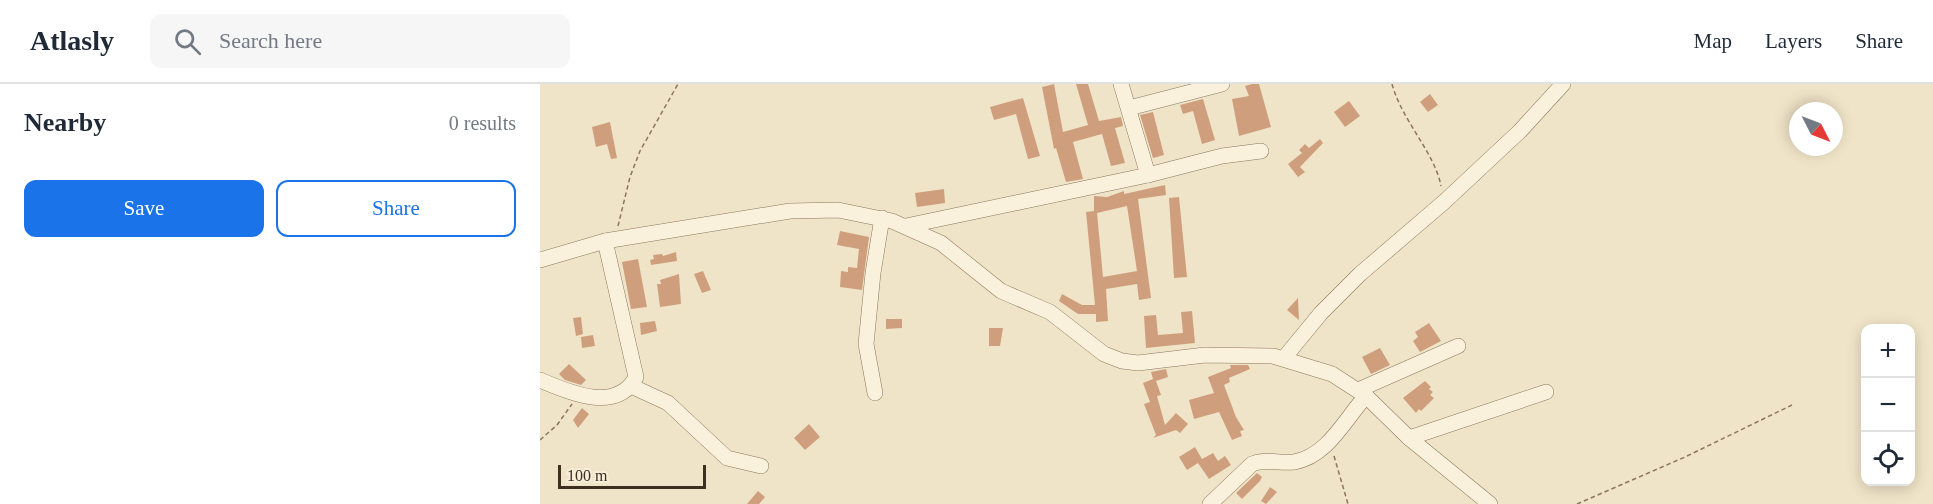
<!DOCTYPE html>
<meta charset="utf-8">
<style>
body{margin:0;font-family:Georgia,serif;background:#f6f6f7;color:#1f2937}
.controls{position:absolute;right:18px;bottom:18px;display:grid;overflow:hidden;border-radius:12px;box-shadow:0 3px 15px #0003}
.controls button{width:54px;height:54px;display:grid;place-items:center;padding:0;border:0;border-bottom:2px solid #e0e1e3;background:#fff;color:#1f2937;font:30px sans-serif}
.compass{position:absolute;left:1249px;top:18px;width:54px;height:54px;border-radius:50%;background:#fff;box-shadow:0 3px 15px #0003;rotate:132deg}
.scale{position:absolute;left:18px;bottom:15px;width:148px;box-sizing:border-box;padding-left:6px;border:3px solid #3d2e20;border-top:0;font-size:16px;line-height:21px;white-space:nowrap;color:#3d2e20;-webkit-text-stroke:4px #f7eed8;paint-order:stroke}
.list{margin:0;padding:0;list-style:none}
h2{display:flex;justify-content:space-between;align-items:center;height:78px;margin:0;padding:0 24px;font-size:26px}
h2 small{font-size:20px;font-weight:400;color:#747a83}
.actions{display:flex;gap:12px;padding:18px 24px}
.actions a{flex:1;padding:14px 0;border:2px solid #1a73e8;border-radius:12px;text-align:center;font-size:21px;color:#1a73e8}
.actions .main{background:#1a73e8;color:#fff}
.icon{flex:none;width:33px;height:33px;fill:none;stroke:currentColor;stroke-width:2;stroke-linecap:round;stroke-linejoin:round}
.map{position:relative;flex:none;width:1393px;height:420px;overflow:hidden}
header{display:flex;align-items:center;gap:36px;box-sizing:border-box;height:84px;padding:0 30px;background:#fff;border-bottom:2px solid #e0e1e3}
header strong{font-size:28px}
nav{display:flex;gap:33px;margin-inline-start:auto;font-size:21px}
.search{width:420px;height:54px;background:#f6f6f7;display:flex;align-items:center;gap:15px;box-sizing:border-box;padding:0 21px;border-radius:12px;color:#747a83;font-size:22px}
main{display:flex}
aside{flex:1;background:#fff}
.map>svg:first-child{display:block}
.building{fill:#cf9f7d;fill-rule:evenodd}
.lines{fill:none;stroke-linecap:round;stroke-linejoin:round}
.minor-casing{stroke:#8d765c;stroke-width:16}
.path{stroke:#8d765c;stroke-width:1.5;stroke-dasharray:4.5 3;stroke-linecap:butt}
.minor{stroke:#faf1dc;stroke-width:15}
</style>
<header>
<strong>Atlasly</strong>
<div class="search"><svg class="icon" aria-label="search" viewBox="0 0 24 24"><circle cx="10" cy="10" r="6"/><path d="M15 15l6 6"/></svg>Search here</div>
<nav><a>Map</a><a>Layers</a><a>Share</a></nav>
</header>
<main>
<aside>
<h2>Nearby<small>0 results</small></h2>
<ul class="list">
</ul>
<div class="actions"><a class="main">Save</a><a>Share</a></div>
</aside>
<div class="map">
<svg width="1393" height="420" viewBox="0 0 1393 420">
<rect width="100%" height="100%" fill="#f0e4c8"/>
<g class="building">
<polygon points="514,0 523,48 548,41 536,0 548,0 559,37 581,33 583,42 575,44 585,79 571,82 562,50 533,58 543,95 526,98 516,64 514,65 502,3"/>
<polygon points="712,0 719,0 731,43 699,52 692,15 709,12 705,2"/>
<polygon points="890,10 898,21 888,28 880,18"/>
<polygon points="483,14 500,72 488,75 476,30 454,36 450,23"/>
<polygon points="663,15 675,56 662,60 653,27 643,30 640,21"/>
<polygon points="809,17 820,32 805,43 794,28"/>
<polygon points="613,28 624,71 613,74 600,31"/>
<polygon points="70,38 77,74 71,75 67,60 56,63 52,43"/>
<polygon points="780,55 783,59 760,83 765,88 758,93 748,80 762,69 759,66 765,60 769,64"/>
<path d="M625,101L626,111L598,115L611,214L599,216L597,200L566,205L568,237L556,238V230H538L519,217L522,210L542,221H555L546,128L554,127V112L567,113L584,107V110ZM587,122L597,187L563,193L557,129Z"/>
<polygon points="404,105 405,119 377,123 375,109"/>
<polygon points="639,113 647,193 634,194 629,114"/>
<polygon points="300,147 329,153 322,206 300,203 301,187 308,188 308,183 317,184 319,165 297,161"/>
<polygon points="136,168 137,177 111,181 110,176 114,175 113,171 122,170 123,172"/>
<polygon points="98,175 107,223 91,225 82,178"/>
<polygon points="163,187 171,206 162,209 154,190"/>
<polygon points="139,190 141,220 120,223 117,200 121,200 120,196"/>
<polygon points="758,214 759,236 747,226"/>
<polygon points="652,227 655,259 606,264 604,232 616,231 618,251 643,249 641,228"/>
<polygon points="41,233 43,250 36,252 33,234"/>
<polygon points="346,235 362,235 362,244 346,245"/>
<polygon points="115,237 117,247 101,251 100,239"/>
<polygon points="889,239 901,257 880,268 873,257 878,253 875,248"/>
<polygon points="449,244 463,244 460,262 449,262"/>
<polygon points="53,251 55,262 42,264 41,253"/>
<polygon points="840,264 850,281 831,290 822,273"/>
<polygon points="29,280 46,296 41,301 25,296 19,290"/>
<polygon points="690,281 708,281 710,285 689,294 690,298 684,301 696,333 704,346 700,347 702,352 692,356 679,328 654,335 649,316 674,309 668,293 691,284"/>
<polygon points="626,285 628,293 616,297 621,311 617,312 625,341 636,329 648,340 640,349 636,346 613,354 616,351 604,320 610,318 603,299 613,295 611,288"/>
<polygon points="885,297 891,303 889,305 893,308 890,311 894,314 881,327 879,325 876,329 863,314"/>
<polygon points="42,324 49,330 38,344 33,336"/>
<polygon points="269,340 280,353 265,366 254,354"/>
<polygon points="655,363 662,375 673,369 678,377 685,372 691,381 669,395 658,379 647,386 639,373"/>
<polygon points="717,389 722,393 720,397 702,415 696,409"/>
<polygon points="730,403 737,408 726,420 721,417"/>
<polygon points="218,407 225,413 219,420 207,420"/>
</g>
<g class="lines">
<defs>
<g id="minor">
<polyline points="581,0 608,91"/>
<polyline points="589,24 682,0"/>
<polyline points="366,142 608,91 682,72 721,67"/>
<polyline points="0,176 65,157 250,127 298,126 352,137 401,159 461,207 510,228 564,270 582,277 598,279 665,271 733,272 792,290 826,312 869,354 950,420"/>
<polyline points="744,274 781,229 820,190 904,118 980,47 1023,0"/>
<path d="M0,296C28,308 77,330 96,293L65,157"/>
<polyline points="91,302 128,319 187,374 221,382"/>
<polyline points="818,306 918,262"/>
<polyline points="335,309 326,260 333,189 342,134"/>
<polyline points="869,354 1006,308"/>
<path d="M670,420L712,380C726,374 739,380 754,378C788,372 805,335 826,312"/>
</g>
</defs>
<use href="#minor" class="minor-casing"/>
<g class="path">
<path d="M852,0C862,37 895,69 901,102"/>
<polyline points="78,142 90,93 100,67 138,0"/>
<polyline points="0,356 17,341 32,320"/>
<polyline points="794,372 808,420"/>
<polyline points="1037,420 1145,373 1252,321"/>
</g>
<use href="#minor" class="minor"/>
</g>
</svg>
<div class="controls">
<button>+</button>
<button>−</button>
<button><svg class="icon" aria-label="locate" viewBox="0 0 24 24"><circle cx="12" cy="12" r="6"/><path d="M12 2v4M12 18v4M2 12h4M18 12h4"/></svg></button>
</div>
<svg class="compass" viewBox="-18 -18 36 36"><path d="M0-13l5 13h-10z" fill="#e53935"/><path d="M0 13l5-13h-10z" fill="#747a83"/></svg>
<div class="scale">100 m</div>
</div>
</main>
